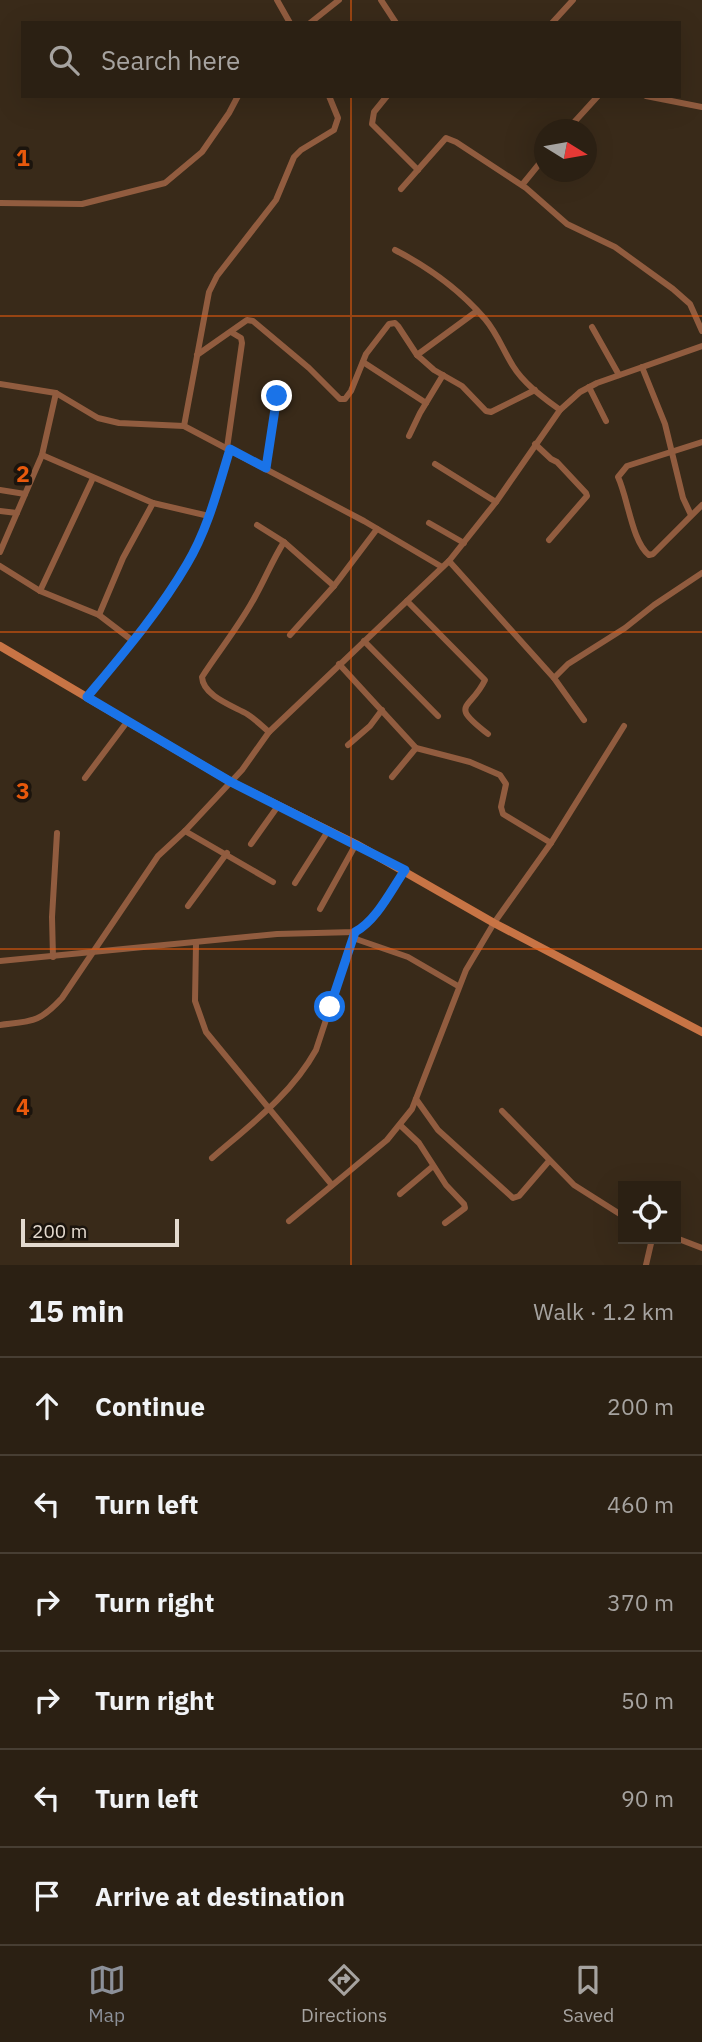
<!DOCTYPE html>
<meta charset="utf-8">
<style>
body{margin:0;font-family:"IBM Plex Sans",sans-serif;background:#372d21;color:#f1f3f6}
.controls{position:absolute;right:21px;bottom:21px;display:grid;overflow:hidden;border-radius:0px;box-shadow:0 7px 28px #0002}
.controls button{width:63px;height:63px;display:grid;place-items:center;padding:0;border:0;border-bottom:2px solid #473e33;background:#2b2013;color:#f1f3f6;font:35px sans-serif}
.compass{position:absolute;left:534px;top:119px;width:63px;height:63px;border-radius:50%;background:#2b2013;box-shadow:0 7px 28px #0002;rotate:101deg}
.scale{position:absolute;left:21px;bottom:18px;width:158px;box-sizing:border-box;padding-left:7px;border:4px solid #e4dacf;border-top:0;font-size:19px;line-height:24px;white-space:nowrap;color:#e4dacf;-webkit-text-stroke:5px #1b140d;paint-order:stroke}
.stop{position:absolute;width:21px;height:21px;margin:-16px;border:5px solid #1a73e8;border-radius:50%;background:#fff}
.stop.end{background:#1a73e8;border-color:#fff;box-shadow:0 2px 7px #0008}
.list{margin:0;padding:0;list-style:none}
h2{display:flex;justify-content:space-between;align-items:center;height:91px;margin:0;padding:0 28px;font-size:30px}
h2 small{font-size:23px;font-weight:400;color:#a6a3a0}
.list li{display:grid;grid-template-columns:46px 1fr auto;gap:21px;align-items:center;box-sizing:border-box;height:98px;padding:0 28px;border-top:2px solid #473e33}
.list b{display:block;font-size:26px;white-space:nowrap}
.list em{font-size:23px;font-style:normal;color:#a6a3a0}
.icon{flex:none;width:38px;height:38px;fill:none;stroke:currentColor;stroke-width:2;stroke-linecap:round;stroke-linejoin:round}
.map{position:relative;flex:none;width:702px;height:1265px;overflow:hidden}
.search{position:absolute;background:#2b2013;box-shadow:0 7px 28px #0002;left:21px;right:21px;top:21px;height:77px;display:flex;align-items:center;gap:18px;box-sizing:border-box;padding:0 24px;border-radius:0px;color:#a6a3a0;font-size:26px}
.sheet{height:679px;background:#2b2013}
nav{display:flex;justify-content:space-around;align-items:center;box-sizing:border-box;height:98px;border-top:2px solid #473e33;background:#2b2013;font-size:19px;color:#a6a3a0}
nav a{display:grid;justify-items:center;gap:4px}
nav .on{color:#8c9099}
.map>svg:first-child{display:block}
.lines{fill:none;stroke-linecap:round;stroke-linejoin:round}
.street{stroke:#915c3f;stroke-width:6}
.secondary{stroke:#c87445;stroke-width:8}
.route{stroke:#1a73e8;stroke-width:9}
.grid{fill:none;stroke:#e8590c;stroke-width:2;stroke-opacity:0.55}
.grid-label{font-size:23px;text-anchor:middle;font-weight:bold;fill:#e8590c;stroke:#1b140d;stroke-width:7;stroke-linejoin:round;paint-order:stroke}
</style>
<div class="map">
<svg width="702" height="1265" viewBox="0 0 702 1265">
<rect width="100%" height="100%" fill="#392a19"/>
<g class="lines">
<g class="street">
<polyline points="277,0 290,23"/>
<polyline points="381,0 396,23"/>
<polyline points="310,23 339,0"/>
<polyline points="552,23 573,0"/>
<polyline points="387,96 374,112 372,124 418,170"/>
<polyline points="646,96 702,107"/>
<polyline points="567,130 598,96"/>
<polyline points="522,185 544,158"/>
<polyline points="401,189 446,138 456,142 526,188 567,224 615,247 673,289 690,304 702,331"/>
<polyline points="0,203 82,204 165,183 202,152 229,113 238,96"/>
<path d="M395,250C430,268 459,289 485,319C497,333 503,350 513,366C524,384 544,398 560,410"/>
<polyline points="477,311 417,355 434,370 462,386 486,411 491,412 535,390"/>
<polyline points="592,327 619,375"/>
<polyline points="197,355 247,320 253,321 309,368 340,399 345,399 351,391 366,354 389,324 395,323 398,326 417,355"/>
<polyline points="363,362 426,403"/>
<polyline points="642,367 665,424 683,498 691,515"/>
<polyline points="0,384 56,393 98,418 119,423 184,426 364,521 442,567"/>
<polyline points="589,387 606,421"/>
<polyline points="184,426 209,292 217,276 276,200 294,157 301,150 334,130 338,118 329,96"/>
<polyline points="409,436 420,413 443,375"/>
<path d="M702,442L627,466L618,477C628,498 632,542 649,555L653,554L702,505"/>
<polyline points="535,444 551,459 557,462 586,493 587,496 549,540"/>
<polyline points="227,448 242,343 241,338 231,332"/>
<polyline points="42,455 153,503 209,516"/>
<polyline points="435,464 496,502"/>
<polyline points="266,468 277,396"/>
<polyline points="0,490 25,494"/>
<polyline points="0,511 17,513"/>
<polyline points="429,523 464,543"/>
<polyline points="257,525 284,542 334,586"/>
<polyline points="0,552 42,455 56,393"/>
<polyline points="449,561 554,678 584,720"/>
<polyline points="0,566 40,591 99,615 133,641"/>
<polyline points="40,591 93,478"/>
<path d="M407,601L485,680C470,711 448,703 488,734"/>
<polyline points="99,615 123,558 153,503"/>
<polyline points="290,635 334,586 377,529"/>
<polyline points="364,641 438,716"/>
<polyline points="339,664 416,748 470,762 500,775 506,784 501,807 503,814 551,843"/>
<polyline points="554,678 568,664 625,628 654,605 702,573"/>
<path d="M87,697C122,655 159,612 187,564C208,529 218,488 230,449"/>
<path d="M269,732C262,726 255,719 247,714C233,706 203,696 202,677C220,649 241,624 256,595C266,577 273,559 284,542"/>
<polyline points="348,745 370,726 382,710"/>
<polyline points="392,777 416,748"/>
<polyline points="85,778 127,722"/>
<polyline points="185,831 273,882"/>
<polyline points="251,844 278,806"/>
<polyline points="295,883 328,831"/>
<polyline points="188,906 227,853"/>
<polyline points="320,909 356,844"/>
<polyline points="353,938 408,957 458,986"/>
<polyline points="196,944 195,1001 206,1032 332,1185"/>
<polyline points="53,957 52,917 57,833"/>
<path d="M0,961L277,934L355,932C377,921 391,890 405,870"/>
<path d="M0,1025C32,1021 39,1023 62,998L158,856L185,831L242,770L269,732L449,561L496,502L560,410L580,392L597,383L702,346"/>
<polyline points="416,1099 438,1130 513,1198 519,1196 549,1161"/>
<polyline points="502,1111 574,1185 623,1216"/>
<polyline points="400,1125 419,1143 446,1185 464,1204 465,1208 445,1223"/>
<path d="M212,1158C250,1125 291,1095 316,1050L355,932"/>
<polyline points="400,1194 432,1167"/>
<polyline points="289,1221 387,1140 412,1109 466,970 494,923 551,843 624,726"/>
<polyline points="676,1238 702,1248"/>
<polyline points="646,1265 652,1239"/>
</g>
<polyline class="secondary" points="0,646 231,782 356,844 494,923 702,1032"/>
</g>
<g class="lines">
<path class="route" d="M277,396L266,468L230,449C218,488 208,529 187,564C159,612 122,655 87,697L231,782L405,870C391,890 377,920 355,932L330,1007"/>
</g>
<path class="grid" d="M351,0V23M351,96V1265M0,316H702M0,632H702M0,949H702"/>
<g class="grid-label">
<text x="23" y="166">1</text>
<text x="23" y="482">2</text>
<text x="23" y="799">3</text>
<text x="23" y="1115">4</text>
</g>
</svg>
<div class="controls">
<button><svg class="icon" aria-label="locate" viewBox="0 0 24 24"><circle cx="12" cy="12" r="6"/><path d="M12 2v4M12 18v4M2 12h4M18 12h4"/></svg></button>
</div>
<svg class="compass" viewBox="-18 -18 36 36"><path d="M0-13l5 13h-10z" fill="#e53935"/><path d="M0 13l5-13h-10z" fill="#a6a3a0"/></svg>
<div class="scale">200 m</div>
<div class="stop" style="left:330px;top:1007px"></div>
<div class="stop end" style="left:277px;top:396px"></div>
<div class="search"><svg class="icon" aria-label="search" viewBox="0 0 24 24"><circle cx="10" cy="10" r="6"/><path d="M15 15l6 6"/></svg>Search here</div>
</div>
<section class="sheet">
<h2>15 min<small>Walk · 1.2 km</small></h2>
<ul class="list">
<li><svg class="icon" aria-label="ahead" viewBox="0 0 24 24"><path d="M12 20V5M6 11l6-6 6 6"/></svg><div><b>Continue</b></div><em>200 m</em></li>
<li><svg class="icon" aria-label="left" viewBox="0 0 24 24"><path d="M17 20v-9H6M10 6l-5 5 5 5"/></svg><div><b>Turn left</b></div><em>460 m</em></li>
<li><svg class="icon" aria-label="right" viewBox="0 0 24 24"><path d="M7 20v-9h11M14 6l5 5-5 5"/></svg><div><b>Turn right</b></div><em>370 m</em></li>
<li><svg class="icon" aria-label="right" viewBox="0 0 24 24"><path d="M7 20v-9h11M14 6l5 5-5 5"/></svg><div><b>Turn right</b></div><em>50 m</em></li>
<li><svg class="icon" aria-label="left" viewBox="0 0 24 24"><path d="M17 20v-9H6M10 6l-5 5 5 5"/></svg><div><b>Turn left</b></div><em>90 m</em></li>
<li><svg class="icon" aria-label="arrive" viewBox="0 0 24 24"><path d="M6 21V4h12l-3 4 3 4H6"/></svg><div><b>Arrive at destination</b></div></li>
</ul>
</section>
<nav>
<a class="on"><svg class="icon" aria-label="map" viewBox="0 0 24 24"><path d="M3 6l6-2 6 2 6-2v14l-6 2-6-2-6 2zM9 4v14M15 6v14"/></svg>Map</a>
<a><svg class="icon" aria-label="directions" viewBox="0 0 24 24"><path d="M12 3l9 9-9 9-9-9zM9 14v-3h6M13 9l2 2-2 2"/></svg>Directions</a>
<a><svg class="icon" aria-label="saved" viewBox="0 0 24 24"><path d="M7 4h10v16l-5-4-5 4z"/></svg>Saved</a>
</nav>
